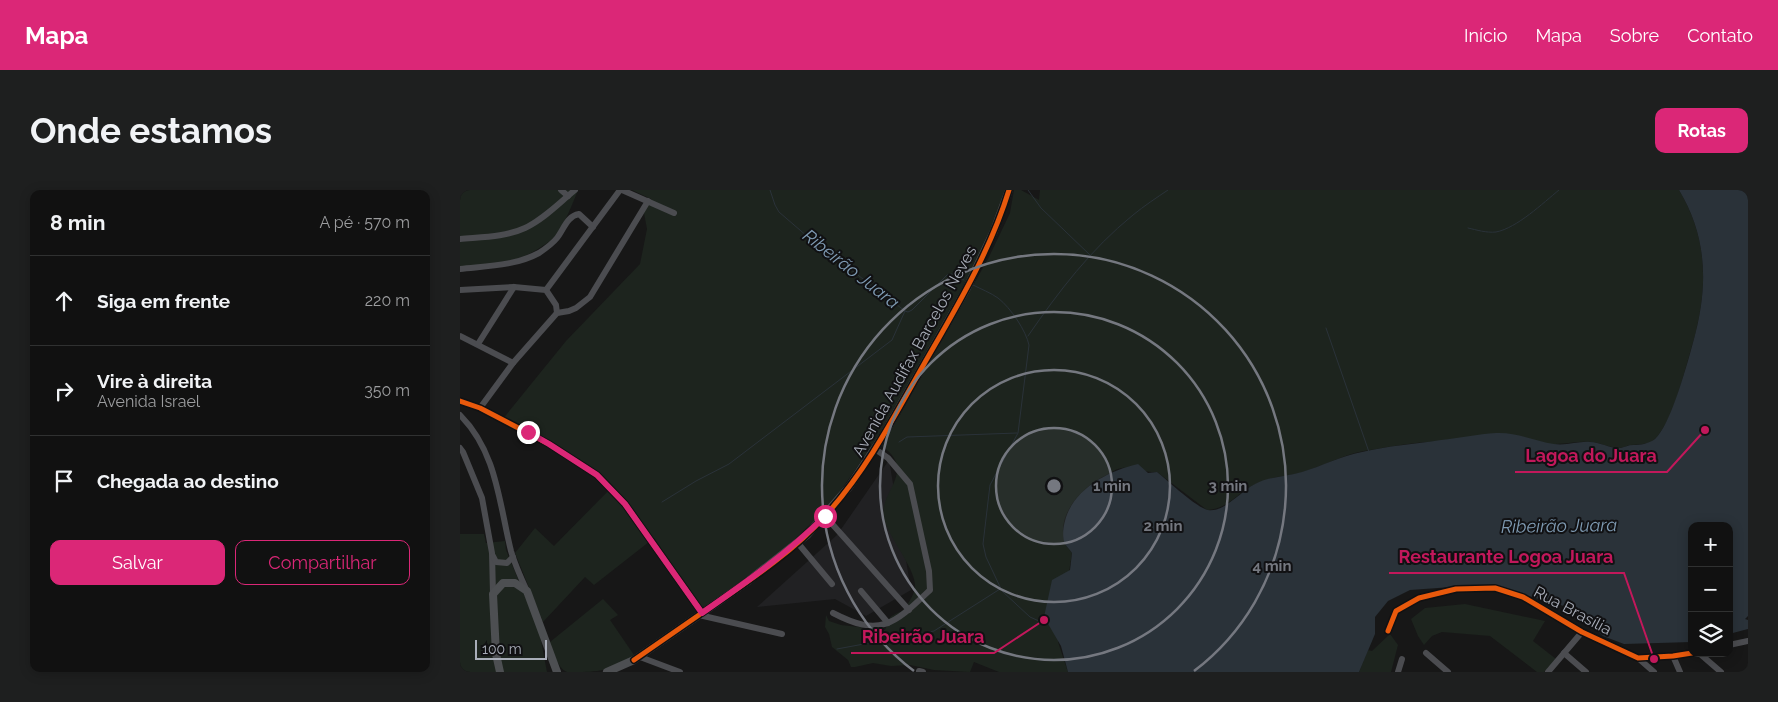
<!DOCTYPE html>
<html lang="pt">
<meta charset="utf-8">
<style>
body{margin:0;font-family:Raleway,sans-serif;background:#1e1f1f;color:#f1f3f6}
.controls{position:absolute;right:15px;bottom:15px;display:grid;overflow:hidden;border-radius:10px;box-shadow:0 2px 12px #0003}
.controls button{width:45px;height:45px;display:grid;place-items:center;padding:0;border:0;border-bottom:1px solid #303131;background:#111;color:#f1f3f6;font:25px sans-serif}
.scale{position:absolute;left:15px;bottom:12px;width:72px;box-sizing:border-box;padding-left:5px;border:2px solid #a8adb8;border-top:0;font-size:14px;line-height:18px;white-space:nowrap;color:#a8adb8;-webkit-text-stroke:4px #111113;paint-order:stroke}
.stop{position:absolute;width:15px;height:15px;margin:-11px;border:4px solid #db2777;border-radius:50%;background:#fff}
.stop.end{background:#db2777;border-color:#fff;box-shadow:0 1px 5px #0008}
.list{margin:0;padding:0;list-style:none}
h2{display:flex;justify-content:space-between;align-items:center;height:65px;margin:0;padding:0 20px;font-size:21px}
h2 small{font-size:16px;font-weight:400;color:#9c9d9f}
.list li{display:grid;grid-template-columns:32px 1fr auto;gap:15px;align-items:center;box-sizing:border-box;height:90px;padding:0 20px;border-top:1px solid #303131}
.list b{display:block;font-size:19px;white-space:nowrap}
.list p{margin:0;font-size:16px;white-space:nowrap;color:#9c9d9f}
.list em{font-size:16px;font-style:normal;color:#9c9d9f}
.actions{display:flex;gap:10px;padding:15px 20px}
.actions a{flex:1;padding:11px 0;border:1px solid #db2777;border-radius:10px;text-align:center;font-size:18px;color:#db2777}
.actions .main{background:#db2777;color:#fff}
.icon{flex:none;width:28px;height:28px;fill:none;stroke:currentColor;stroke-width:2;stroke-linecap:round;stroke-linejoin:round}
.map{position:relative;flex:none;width:1288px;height:482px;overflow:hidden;border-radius:10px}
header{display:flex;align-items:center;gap:30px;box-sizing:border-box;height:70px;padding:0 25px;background:#db2777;color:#fff}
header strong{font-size:24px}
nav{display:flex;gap:28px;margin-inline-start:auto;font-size:18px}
.intro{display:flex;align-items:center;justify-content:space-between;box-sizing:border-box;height:120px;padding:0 30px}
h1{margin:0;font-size:35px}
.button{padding:12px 22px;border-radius:10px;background:#db2777;color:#fff;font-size:18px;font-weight:700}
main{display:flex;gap:30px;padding:0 30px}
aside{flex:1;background:#111;border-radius:10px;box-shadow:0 2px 12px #0003}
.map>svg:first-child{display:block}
.built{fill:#212123}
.green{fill:#1d241e}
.water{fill:#2a3239}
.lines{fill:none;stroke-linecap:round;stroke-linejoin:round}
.stream{stroke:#2a3239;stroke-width:1}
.minor{stroke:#4b4c50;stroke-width:6}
.major{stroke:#4d4f52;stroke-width:8}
.cycleway-casing{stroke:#111113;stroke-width:8}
.cycleway{stroke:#e8590c;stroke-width:5}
.route{stroke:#db2777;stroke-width:6}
.ring{fill:none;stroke:#757880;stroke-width:2.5}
.labels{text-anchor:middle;stroke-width:4;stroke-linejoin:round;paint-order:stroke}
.street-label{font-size:16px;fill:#a8adb8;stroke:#111113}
.water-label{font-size:18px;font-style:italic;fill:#7f9bb3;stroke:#111113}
.centre{fill:#757880;stroke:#111113;stroke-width:2.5}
.ring-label{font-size:15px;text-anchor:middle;font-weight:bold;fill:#757880;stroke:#111113;stroke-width:4;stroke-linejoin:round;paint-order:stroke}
.leader{fill:none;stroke:#c2185b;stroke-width:2}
.callout-dot{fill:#c2185b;stroke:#111113;stroke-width:2}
.callout-label{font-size:18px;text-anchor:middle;font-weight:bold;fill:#c2185b;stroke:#111113;stroke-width:4;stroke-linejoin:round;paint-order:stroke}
</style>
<header>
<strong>Mapa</strong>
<nav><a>Início</a><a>Mapa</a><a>Sobre</a><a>Contato</a></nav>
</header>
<div class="intro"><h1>Onde estamos</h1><a class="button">Rotas</a></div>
<main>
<aside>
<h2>8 min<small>A pé · 570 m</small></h2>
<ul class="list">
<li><svg class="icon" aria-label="ahead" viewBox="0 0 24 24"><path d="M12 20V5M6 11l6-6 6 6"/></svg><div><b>Siga em frente</b></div><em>220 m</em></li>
<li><svg class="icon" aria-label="right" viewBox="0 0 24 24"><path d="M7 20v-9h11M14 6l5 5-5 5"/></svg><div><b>Vire à direita</b><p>Avenida Israel</p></div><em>350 m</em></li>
<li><svg class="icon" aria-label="arrive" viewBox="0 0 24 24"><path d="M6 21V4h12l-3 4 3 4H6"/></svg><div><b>Chegada ao destino</b></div></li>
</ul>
<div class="actions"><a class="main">Salvar</a><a>Compartilhar</a></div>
</aside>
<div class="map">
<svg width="1288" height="482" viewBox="0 0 1288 482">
<rect width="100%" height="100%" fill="#171717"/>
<polygon class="built" points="429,270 451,400 406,426 375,409 297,417 377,345"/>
<g class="green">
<path d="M0,0H118C112,15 106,31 96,45C93,49 89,52 84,55C58,74 31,74 0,77Z"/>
<path d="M172,0H546L522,66L423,246L400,273L371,314L329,355L252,413L241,418L194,348L134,395L125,387L83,432L55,363L75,338L94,356L153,296C123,265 80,248 42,230L106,151L180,74L187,39L184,23L188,11L191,9Z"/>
<path d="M554,0H561L579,10L580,0H1219C1248,48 1248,97 1234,149C1226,175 1214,229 1196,248C1189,255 1180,254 1171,255C1167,255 1164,258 1160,258C1150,258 1141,253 1131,252C1117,251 1100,255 1086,254C1047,254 1007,251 968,252C947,253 925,258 904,261C882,265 861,277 840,283C825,286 810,287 796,294C778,302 768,319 747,320L697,282C685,283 671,276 662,278C658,278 652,282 648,284C625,295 597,321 604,350C605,355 609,359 612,363L598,452L608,482H539L514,472L510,482L474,480L450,475L431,476L413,473L395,477H391L388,470L372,457L369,444L365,437L366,425L369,431L381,435L425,440C427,436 427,432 429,429C431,425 438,423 442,421C447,416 454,405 455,398C457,380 429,349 424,328C418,301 458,282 422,256L528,69L550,23Z"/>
<polygon points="0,344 24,344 26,353 45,351 46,360 79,440 87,482 0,482"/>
<path d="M143,409L158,425L150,430L174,465C160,479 138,482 119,482C116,482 110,482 107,482C97,478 93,461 90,452Z"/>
<polygon points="1005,414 1085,431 1073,451 1096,469 1084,482 1077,482 1030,446 982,442 972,446 964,455 958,446 951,429 965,418"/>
<polygon points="930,444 938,455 931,482 899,482 908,460 912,461"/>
</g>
<path class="water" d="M1219,0H1288V426L1285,429L1288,430V439L1269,444V336H1232V452L1164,454L1143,446L1111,418L1037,397L1006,396L950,400L928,411L915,427V444L899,482H608L601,456L584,427L592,390L610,380L612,363C610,360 607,357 605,354C602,347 603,338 605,331C613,299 648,281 678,274L688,283L697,282C707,290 737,318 748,320C764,323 782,300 795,294C810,286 826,287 842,282C862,276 881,266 902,262C927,256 955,254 981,250C999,248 1018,244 1036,243C1056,242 1075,251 1094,254C1106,256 1119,251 1130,252C1140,252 1151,259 1161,258C1165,257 1168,255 1173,255C1180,255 1188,254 1195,249C1211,235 1228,171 1234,149C1248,97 1248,48 1219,0Z"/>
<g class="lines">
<g class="stream">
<polyline points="310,0 315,15 319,22 348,47 445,121 448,122 452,120 487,85 492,84 504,90"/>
<polyline points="568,0 581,18 630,65"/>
<path d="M1008,38C1017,40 1026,43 1036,42C1057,38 1083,13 1099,0"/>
<path d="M513,95C521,99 531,103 538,108C551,118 566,141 569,155L558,243L530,295L523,354L526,367L542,401L570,427L579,431H587"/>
<polyline points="866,138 909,262"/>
<path d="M568,146C599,101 631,59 673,25C684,16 696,8 708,0"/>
<polyline points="439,252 447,247 557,243"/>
<polyline points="202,312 236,291 269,274 432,150 445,121"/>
<polyline points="377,459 474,441 540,399"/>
</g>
<g class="minor">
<polyline points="101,0 108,6"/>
<polyline points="162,0 214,23"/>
<path d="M0,49C21,47 46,47 65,38C84,29 99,13 115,0"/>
<path d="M0,79C26,76 55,76 79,63C85,59 93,53 97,48C104,39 107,26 119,24L133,37"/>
<polyline points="0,100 54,97 86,100 96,115 97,123"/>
<polyline points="86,100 160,0"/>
<polyline points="0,146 53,173"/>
<polyline points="18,154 54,97"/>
<polyline points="0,211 20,218 89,254 137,285 165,314 242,423"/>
<polyline points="20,218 53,173 97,123 109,121 116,118 130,107 188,11"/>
<path d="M0,225C37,262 39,313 51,361C55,375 61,388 67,401"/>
<polyline points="0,258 3,262 22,308 32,363 33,404"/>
<polyline points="365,326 449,420"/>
<polyline points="337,352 372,394"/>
<polyline points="33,366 36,372 47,373 53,367"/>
<polyline points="401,401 428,433"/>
<path d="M373,423C421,448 434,434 470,400L469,381L450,294L428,268L415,259"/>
<polyline points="239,425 322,444"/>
<polyline points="928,441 936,421 959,408 996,399 1035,398 1063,407 1122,442 1178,468 1213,466 1232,463"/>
<polyline points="1269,455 1288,451"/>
<polyline points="966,463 988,482"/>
<polyline points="1104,463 1126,482"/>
<polyline points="1239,463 1261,482"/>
<polyline points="1213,466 1220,482"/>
<polyline points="180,467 220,482"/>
<polyline points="1178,468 1194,482"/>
<polyline points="459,481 463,482"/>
<polyline points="938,482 942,469"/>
<polyline points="1088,482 1122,442"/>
</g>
<g class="major">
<polyline points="40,482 36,464 33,404 43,393 55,393 67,401 97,482"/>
<polyline points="147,482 174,470 287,392 347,345 389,297 423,246 507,98 534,41 549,0"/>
</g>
<defs>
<g id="cycleway">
<path d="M0,211L20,218L89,254L137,285L165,314L242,423C284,394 331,364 365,326C406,281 434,227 464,174C496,118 530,62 549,0"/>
<polyline points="928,441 936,421 959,408 996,399 1035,398 1063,407 1122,442 1178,468 1213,466 1232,463"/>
<polyline points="174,470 239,425"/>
</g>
</defs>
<use href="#cycleway" class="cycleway-casing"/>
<use href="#cycleway" class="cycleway"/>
</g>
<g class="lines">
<path class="route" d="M68,242L89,254L137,285L165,314L242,423C285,393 328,363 365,326"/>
</g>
<circle cx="594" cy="296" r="58" fill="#757880" fill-opacity=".12"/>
<g class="ring">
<circle cx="594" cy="296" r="58"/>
<circle cx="594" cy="296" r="116"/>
<circle cx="594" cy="296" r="174"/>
<path d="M454 481A232 232 0 1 1 734 481"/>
</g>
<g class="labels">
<g class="street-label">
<text transform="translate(454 161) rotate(-61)" y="6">Avenida Audifax Barcelos Neves</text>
<text transform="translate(1113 420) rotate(28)" y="6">Rua Brasília</text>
</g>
<g class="water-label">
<text transform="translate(391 79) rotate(38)" y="6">Ribeirão Juara</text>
<text transform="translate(1099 336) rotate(-1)" y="6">Ribeirão Juara</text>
</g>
</g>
<circle cx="594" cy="296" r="8" class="centre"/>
<g class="ring-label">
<text x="652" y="301">1 min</text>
<text x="768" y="301">3 min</text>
<text x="703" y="341">2 min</text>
<text x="812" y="381">4 min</text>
</g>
<path class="leader" d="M1245 240L1207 282H1055M1194 469L1164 383H929M584 430L534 463H391"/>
<g class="callout-dot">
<circle cx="1245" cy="240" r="5"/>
<circle cx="1194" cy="469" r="5"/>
<circle cx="584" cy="430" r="5"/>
</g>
<g class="callout-label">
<text x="1131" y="272">Lagoa do Juara</text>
<text x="1046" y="373">Restaurante Logoa Juara</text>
<text x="463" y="453">Ribeirão Juara</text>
</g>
</svg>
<div class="controls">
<button>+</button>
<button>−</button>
<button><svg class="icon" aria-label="layers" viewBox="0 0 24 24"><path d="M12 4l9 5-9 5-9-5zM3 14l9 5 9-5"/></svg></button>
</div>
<div class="scale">100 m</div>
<div class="stop" style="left:365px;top:326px"></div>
<div class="stop end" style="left:68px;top:242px"></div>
</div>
</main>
